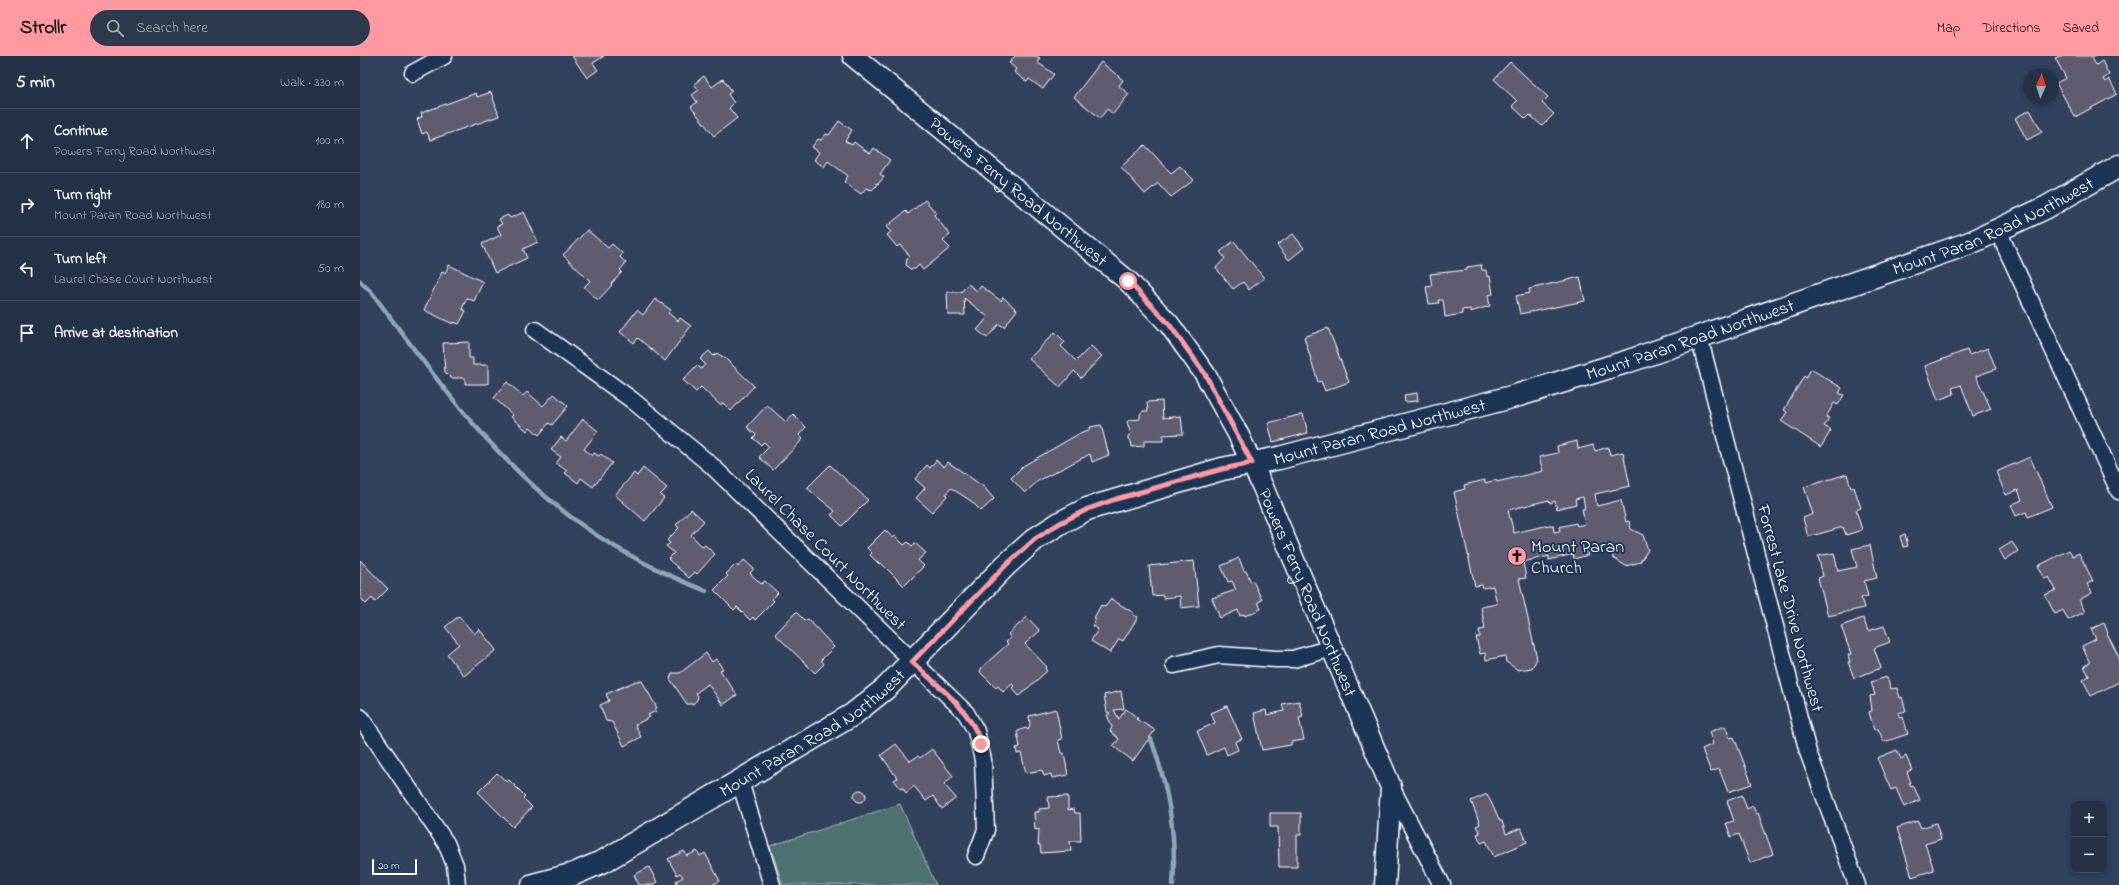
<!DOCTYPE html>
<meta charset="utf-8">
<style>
body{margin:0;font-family:"Indie Flower",sans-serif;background:#2d394d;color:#f1f3f6}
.controls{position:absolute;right:12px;bottom:12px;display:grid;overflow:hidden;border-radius:8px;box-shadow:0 2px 6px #0003}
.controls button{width:36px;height:36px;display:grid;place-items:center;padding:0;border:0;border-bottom:1px solid #424c5f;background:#253146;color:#f1f3f6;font:20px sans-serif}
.compass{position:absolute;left:1663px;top:12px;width:36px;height:36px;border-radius:50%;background:#253146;box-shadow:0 2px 6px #0003;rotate:3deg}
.scale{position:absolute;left:12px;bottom:10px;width:45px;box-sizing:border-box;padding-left:4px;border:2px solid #fff;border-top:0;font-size:11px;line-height:14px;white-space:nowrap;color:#fff;-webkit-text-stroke:3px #1d3557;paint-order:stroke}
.stop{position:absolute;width:12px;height:12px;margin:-9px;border:3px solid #ff9aa2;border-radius:50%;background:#fff}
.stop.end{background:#ff9aa2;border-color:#fff;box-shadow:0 1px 4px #0008}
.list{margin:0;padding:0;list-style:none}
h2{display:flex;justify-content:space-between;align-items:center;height:52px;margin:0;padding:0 16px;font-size:17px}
h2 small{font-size:13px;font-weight:400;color:#a3a9b3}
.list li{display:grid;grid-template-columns:26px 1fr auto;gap:12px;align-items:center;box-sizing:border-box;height:64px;padding:0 16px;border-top:1px solid #424c5f}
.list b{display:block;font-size:15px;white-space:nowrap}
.list p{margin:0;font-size:13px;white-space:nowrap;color:#a3a9b3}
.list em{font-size:13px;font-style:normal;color:#a3a9b3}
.icon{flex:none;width:22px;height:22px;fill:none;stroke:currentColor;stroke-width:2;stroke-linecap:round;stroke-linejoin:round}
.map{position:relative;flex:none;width:1759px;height:829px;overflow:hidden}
header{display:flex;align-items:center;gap:24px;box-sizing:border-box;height:56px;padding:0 20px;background:#ff9aa2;color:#111}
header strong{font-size:19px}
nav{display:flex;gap:22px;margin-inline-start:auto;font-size:14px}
.search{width:280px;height:36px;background:#2d394d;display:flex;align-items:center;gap:10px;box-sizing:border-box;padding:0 14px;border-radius:22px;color:#a3a9b3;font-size:15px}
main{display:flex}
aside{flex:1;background:#253146}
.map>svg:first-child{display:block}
.green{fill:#4d6f70;stroke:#a6b7b8}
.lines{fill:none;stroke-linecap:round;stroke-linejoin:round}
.stream{stroke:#90a7bb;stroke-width:4.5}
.building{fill:#615c70;stroke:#fff;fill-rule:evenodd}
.minor-casing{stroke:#fff;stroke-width:19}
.tertiary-casing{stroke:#fff;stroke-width:23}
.secondary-casing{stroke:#fff;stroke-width:25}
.minor{stroke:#1d3557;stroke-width:16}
.tertiary{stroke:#1d3557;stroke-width:20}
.secondary{stroke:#1d3557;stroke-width:22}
.route{stroke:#ff9aa2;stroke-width:5}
.labels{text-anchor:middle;stroke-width:4;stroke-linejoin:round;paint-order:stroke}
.street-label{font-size:18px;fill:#fff;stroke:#1d3557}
.poi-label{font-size:18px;fill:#fff;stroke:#1d3557;text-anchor:start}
</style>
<header>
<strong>Strollr</strong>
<div class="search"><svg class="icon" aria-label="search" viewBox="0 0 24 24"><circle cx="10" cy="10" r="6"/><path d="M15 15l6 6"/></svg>Search here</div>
<nav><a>Map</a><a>Directions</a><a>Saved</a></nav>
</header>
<main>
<aside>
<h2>5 min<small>Walk · 330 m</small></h2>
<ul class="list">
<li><svg class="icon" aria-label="ahead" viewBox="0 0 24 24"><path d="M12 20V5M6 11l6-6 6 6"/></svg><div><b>Continue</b><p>Powers Ferry Road Northwest</p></div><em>100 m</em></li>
<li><svg class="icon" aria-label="right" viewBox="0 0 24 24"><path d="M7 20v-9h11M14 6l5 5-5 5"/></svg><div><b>Turn right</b><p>Mount Paran Road Northwest</p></div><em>180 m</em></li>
<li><svg class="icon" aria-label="left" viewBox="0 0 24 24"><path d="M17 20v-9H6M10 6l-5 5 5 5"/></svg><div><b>Turn left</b><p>Laurel Chase Court Northwest</p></div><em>50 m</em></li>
<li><svg class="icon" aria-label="arrive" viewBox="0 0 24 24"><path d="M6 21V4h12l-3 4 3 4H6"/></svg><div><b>Arrive at destination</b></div></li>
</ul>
</aside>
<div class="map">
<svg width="1759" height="829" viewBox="0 0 1759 829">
<rect width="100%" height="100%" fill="#31415e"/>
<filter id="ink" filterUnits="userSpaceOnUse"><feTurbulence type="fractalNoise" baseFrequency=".025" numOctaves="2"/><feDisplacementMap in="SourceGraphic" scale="8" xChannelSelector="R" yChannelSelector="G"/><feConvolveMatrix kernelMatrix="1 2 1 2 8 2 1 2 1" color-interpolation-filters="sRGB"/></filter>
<g filter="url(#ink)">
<polygon class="green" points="540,748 576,829 423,829 410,790"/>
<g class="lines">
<g class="stream">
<path d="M0,225L13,238C74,321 139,412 226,472C263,498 304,518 346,535"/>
<path d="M791,683C808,730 817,778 813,829"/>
</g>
</g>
<g class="building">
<polygon points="212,0 244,0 233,7 238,14 227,22"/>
<polygon points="655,0 676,0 680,2 677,6 694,18 683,33 669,23 667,26 654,16 656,13 649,7"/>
<polygon points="1700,0 1736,0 1732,2 1736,9 1742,5 1749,19 1743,23 1745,26 1749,23 1757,38 1715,61 1696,27 1706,22 1695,2"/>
<polygon points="741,6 763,24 759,30 769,38 753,58 747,53 740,62 714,41"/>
<polygon points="1150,6 1188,41 1182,47 1194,58 1182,70 1170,59 1166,63 1152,50 1157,45 1134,23"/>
<polygon points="344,20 352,31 363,23 372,35 368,38 374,47 369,52 377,62 354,80 331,51 337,46 332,39 339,34 334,28"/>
<polygon points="131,36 139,60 70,84 67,76 62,78 57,63 62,61 61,57 116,37 117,41"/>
<polygon points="1670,54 1682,76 1667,84 1655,62"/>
<polygon points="479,65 492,74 485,85 492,89 494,86 510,98 514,92 530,104 520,118 524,121 518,128 516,127 516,130 512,134 506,132 501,138 484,126 488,120 468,105 464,111 454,104 459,96 452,91 458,83 461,84 466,78 469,79"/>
<polygon points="785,89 811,117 820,110 834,124 811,141 798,127 785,138 761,111"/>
<polygon points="565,144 576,157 574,159 590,179 583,185 590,192 563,214 559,209 555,213 550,213 546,209 547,203 550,200 540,189 537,191 527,179 531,176 526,171 546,155 548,158"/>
<polygon points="164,156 178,186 163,193 167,202 135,217 122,188 141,179 137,170 142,168 139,163 148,159 150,162"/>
<polygon points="227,174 248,192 252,188 263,198 260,201 266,207 260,214 262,216 251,228 252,229 238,244 224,231 230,225 203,199"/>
<polygon points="933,178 944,192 929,204 917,189"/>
<polygon points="874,185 904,222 889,234 883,226 873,233 856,212 865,202 860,196"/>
<polygon points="89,209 123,226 114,245 107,242 102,253 106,255 99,268 94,266 93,268 64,254 82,216 85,217"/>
<polygon points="1121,209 1122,214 1126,214 1127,221 1130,220 1133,238 1128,239 1130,250 1110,256 1110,253 1102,254 1102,258 1085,261 1083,244 1078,244 1079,247 1069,248 1066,231 1072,230 1070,218 1107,214 1107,211"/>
<polygon points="1220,221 1225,245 1160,258 1156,240 1170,237 1169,233"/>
<polygon points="608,228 617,235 621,230 641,245 643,241 657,254 644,271 639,268 627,282 617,274 628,261 604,242 605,259 588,259 587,236 601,236"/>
<polygon points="295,243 311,254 308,257 318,265 320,262 331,270 305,305 278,282 274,287 260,276 277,254 283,259"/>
<polygon points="968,272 989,326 965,335 961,325 958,326 944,281"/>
<polygon points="695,276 705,286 701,290 716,305 731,290 742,300 721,322 714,315 700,331 669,303"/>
<polygon points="109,286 109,302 113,302 113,309 128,309 128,328 105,328 105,322 91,322 85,316 83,287"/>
<polygon points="1628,292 1636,313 1616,320 1631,353 1613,360 1601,329 1592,332 1594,338 1578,344 1565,310 1607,294 1609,299"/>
<polygon points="349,295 354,300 357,297 366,303 394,330 371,355 363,347 360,349 341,331 336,336 323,324 337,309 341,313 345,308 340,303"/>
<polygon points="1451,313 1482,332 1479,337 1484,339 1478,349 1474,347 1466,361 1469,362 1464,370 1471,374 1461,391 1421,365 1427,356 1424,354 1444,320 1446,322"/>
<polygon points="147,326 163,340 167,336 183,350 194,338 208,350 192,369 189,367 179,379 170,371 167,375 151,361 153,359 134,342"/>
<polygon points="1057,337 1058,345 1045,346 1044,339"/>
<polygon points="802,345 803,362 821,360 823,378 803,379 803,385 784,385 784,390 772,391 771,385 768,383 768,380 771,378 767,366 769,364 780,363 780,358 783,355 788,355 787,346"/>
<polygon points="407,349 426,366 433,358 446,371 439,379 443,383 413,414 399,401 409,391 404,386 401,389 393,382 396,379 387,371"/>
<polygon points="943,358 948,377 913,386 908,367"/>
<polygon points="223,363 238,375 224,393 232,400 234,397 239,400 241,398 252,407 233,431 221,422 218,427 205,417 207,415 196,407 201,401 191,394 201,381 206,385"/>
<polygon points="741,369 749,399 732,406 730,398 678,425 665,437 651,422 663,410 722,376 729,374 730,371"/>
<path d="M1217,385L1218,393L1233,389L1235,395L1248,391L1250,399L1263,396L1270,430L1235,438L1237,450L1261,444L1266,466L1269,465L1271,473L1283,479L1288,494L1280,506L1266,510L1253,502L1251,489L1227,494L1228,499L1214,503L1213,498L1189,504V500L1163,506L1166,522L1159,523L1177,603L1172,612L1158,614L1146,606L1145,600L1126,604L1125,597L1120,598L1116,581H1120L1119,574L1125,573L1121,551L1137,548L1133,530L1123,532L1122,529L1115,530L1094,436L1105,433L1104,429L1125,424V427L1136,424L1137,426L1183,415L1179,401L1198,397L1197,390ZM1223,441L1225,453H1222L1225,468L1217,470L1216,467L1199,471L1200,475L1194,476L1193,469H1189L1154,477L1148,454L1189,444L1190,447L1195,445L1197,453L1216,448L1215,443Z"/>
<polygon points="1670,401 1692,451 1668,461 1666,456 1656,460 1651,449 1662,444 1658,434 1646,439 1636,416"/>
<polygon points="576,404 584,411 588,406 624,431 634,443 621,455 611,445 591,432 586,438 587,440 572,456 556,442 565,432 555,423 567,409 570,412"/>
<polygon points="470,409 508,444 482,470 471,459 475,455 447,432"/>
<polygon points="283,412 307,432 300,439 304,442 285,465 255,439 274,417 277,420"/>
<polygon points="1487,418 1491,432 1494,431 1501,452 1496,454 1502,474 1486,479 1483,471 1448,481 1443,462 1453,458 1444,431"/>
<polygon points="331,453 344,465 331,479 343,491 345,489 355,498 337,518 335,516 329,522 308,503 314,497 306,490 310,487 307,484 319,472 316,469"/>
<polygon points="525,474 533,482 535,480 544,489 548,486 552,490 555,487 566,497 558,504 564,510 544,530 521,507 519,508 510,499 512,497 507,492"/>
<polygon points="1545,478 1548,490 1543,491 1540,480"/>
<polygon points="1652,486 1658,495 1645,504 1639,494"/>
<polygon points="1510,489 1517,522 1504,525 1508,540 1501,542 1504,552 1468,560 1458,522 1463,520 1458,500 1474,497 1478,515 1497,511 1492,493"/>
<polygon points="1709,494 1713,500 1719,497 1733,525 1727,528 1732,537 1719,544 1725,556 1708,564 1703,554 1695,558 1685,539 1696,534 1689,521 1685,523 1678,510"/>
<polygon points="879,502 884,515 886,515 891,526 893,525 902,544 898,546 901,553 885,560 884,558 880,560 878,554 860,562 852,542 876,534 872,525 868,526 861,510"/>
<polygon points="0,504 28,533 15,546 12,542 6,548 0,541"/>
<polygon points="384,504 394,513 390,517 401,528 405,525 418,537 412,543 414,545 395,564 393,561 390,564 377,551 374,554 354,534 368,520 366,518 376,508 378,511"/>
<polygon points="834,505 839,550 821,552 820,540 803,542 803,539 792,540 789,510"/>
<polygon points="751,543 774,557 773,559 778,561 763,585 759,583 750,597 731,585 738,573 732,570 736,563 734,562 741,549 745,551"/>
<polygon points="436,556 445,565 448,563 474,591 461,604 464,608 455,617 415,578"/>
<polygon points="99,560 114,578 119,573 136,594 104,620 87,598 99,588 85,571"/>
<polygon points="667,561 680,575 665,588 687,611 685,613 687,615 659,640 652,632 654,630 652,628 643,636 638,630 636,632 620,616 622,611 648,588 646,586 651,582 648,578"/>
<polygon points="1503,562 1508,575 1524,570 1530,586 1514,592 1521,612 1494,622 1488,606 1490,606 1488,599 1491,598 1481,570"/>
<polygon points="1744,567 1748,577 1747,578 1759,601 1759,626 1731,640 1723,624 1729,620 1724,610 1730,607 1722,590 1736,583 1731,573"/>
<polygon points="346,597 352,606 356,603 363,613 360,614 377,639 363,649 348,628 336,637 338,640 337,644 333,648 327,648 310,623 312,617 320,617"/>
<polygon points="1527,621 1531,633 1537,632 1540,642 1542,641 1546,655 1538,657 1540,662 1543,661 1548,678 1524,686 1518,673 1514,674 1509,656 1512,655 1510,640 1515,639 1511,626"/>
<polygon points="276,625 282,625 297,652 295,653 296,655 288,659 290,661 275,669 281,681 264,690 252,666 246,665 240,649 249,645 246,638"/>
<polygon points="761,635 764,653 754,654 759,663 766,653 778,662 776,663 795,674 773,705 753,690 759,683 750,675 752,671 747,659 750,657 747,656 744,639"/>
<polygon points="939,645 943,661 939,662 944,684 931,686 931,689 902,694 894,657 906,654 907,659 924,655 922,648"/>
<polygon points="867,650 882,683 875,686 878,694 867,699 864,691 847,699 837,675 855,667 851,657"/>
<polygon points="696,653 702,683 698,684 701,697 704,697 708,719 692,722 691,718 684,720 682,714 666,717 661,697 657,698 656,692 660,691 657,676 660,674 666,672 668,674 670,668 669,660"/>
<polygon points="1365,670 1370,682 1374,681 1392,728 1368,736 1359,713 1351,716 1342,693 1353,688 1349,676"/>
<polygon points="536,688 550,705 558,700 560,702 572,693 593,720 584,728 596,742 582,753 573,740 566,745 554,730 546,737 543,732 541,733 534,724 537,722 521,699"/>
<polygon points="1537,694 1541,703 1546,700 1552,714 1547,716 1551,727 1549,727 1551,730 1553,729 1560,744 1544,751 1536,732 1531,734 1517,702"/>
<polygon points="137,717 147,726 149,724 165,740 163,742 172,751 153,771 118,736"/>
<circle cx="500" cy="740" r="6"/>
<polygon points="1127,738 1140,765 1142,765 1146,778 1161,772 1167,786 1134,801 1126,785 1121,787 1117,778 1120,777 1116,770 1120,768 1111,745"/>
<polygon points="1382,739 1387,753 1393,750 1396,758 1398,757 1413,798 1390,807 1379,778 1371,781 1366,767 1374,765 1367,745"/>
<polygon points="708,740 708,754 714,753 715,757 720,757 721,785 710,785 711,795 681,797 680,789 678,789 679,773 675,774 674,756 679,756 679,753 689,752 688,741"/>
<polygon points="910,757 941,757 941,779 937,779 937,811 919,811 918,771 910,771"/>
<polygon points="1558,765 1561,772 1576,767 1581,783 1565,788 1574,814 1552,821 1537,772"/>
<polygon points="324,795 327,800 337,795 340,800 345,797 360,825 352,829 318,829 316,825 323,821 320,817 317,819 308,803"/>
<polygon points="289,811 297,826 292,829 279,829 274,819"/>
</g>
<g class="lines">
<defs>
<g id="minor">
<polyline points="53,17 84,0"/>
<polyline points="1638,175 1759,435"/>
<polyline points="175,274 272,344 351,409 606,657 616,675 623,704 626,774 616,800"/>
<polyline points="1339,281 1448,696 1497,829"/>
<polyline points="814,609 859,599 916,603 933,603 972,592"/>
<polyline points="0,661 86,787 95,809 97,829"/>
<polyline points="380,726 412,829"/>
<polyline points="1031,731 1082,829"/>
</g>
<g id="tertiary">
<path id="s1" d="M493,0L768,225L809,268L845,318L878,378L902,429L1031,731L1025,829"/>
</g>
<g id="secondary">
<path id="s2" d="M173,829L214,818L244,805L492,659L526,632L646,509L675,483L700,467L727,453L862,413L919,402L1159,339L1269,305L1610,187L1685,152L1759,110"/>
</g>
</defs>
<use href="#minor" class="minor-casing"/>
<use href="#tertiary" class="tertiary-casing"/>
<use href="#secondary" class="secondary-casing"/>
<use href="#minor" class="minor"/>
<use href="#tertiary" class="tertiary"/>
<use href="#secondary" class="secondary"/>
</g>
</g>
<g class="lines" filter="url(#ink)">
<path class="route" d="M621,688C611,653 578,630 552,606L646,509L675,483L700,467L728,453L756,443L862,413L892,407L845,318L809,268L768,225"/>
</g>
<defs>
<symbol id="church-disc" viewBox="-11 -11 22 22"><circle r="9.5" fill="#ff9aa2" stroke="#1d3557"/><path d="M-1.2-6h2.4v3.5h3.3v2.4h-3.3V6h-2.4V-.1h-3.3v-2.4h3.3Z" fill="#111"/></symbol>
</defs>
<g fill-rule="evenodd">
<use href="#church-disc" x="1146" y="489" width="22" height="22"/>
</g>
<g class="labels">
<g class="street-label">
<text dy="6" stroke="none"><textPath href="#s1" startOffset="214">Powers Ferry Road Northwest</textPath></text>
<text dy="6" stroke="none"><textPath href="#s2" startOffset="1628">Mount Paran Road Northwest</textPath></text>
<text dy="6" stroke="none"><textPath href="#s2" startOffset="1304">Mount Paran Road Northwest</textPath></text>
<text dy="6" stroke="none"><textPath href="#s2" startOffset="980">Mount Paran Road Northwest</textPath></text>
<text transform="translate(466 493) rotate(45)" y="6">Laurel Chase Court Northwest</text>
<text dy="6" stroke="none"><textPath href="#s1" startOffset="718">Powers Ferry Road Northwest</textPath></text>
<text transform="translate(1431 552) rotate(75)" y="6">Forrest Lake Drive Northwest</text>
<text dy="6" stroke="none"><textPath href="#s2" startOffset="320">Mount Paran Road Northwest</textPath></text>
</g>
<g class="poi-label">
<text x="1171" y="496">Mount Paran<tspan x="1171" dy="21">Church</tspan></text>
</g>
</g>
</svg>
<div class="controls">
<button>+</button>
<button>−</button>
</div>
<svg class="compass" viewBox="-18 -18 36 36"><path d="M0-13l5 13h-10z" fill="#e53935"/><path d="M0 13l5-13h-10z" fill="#a3a9b3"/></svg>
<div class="scale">20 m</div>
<div class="stop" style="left:768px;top:225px"></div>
<div class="stop end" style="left:621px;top:688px"></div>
</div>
</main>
